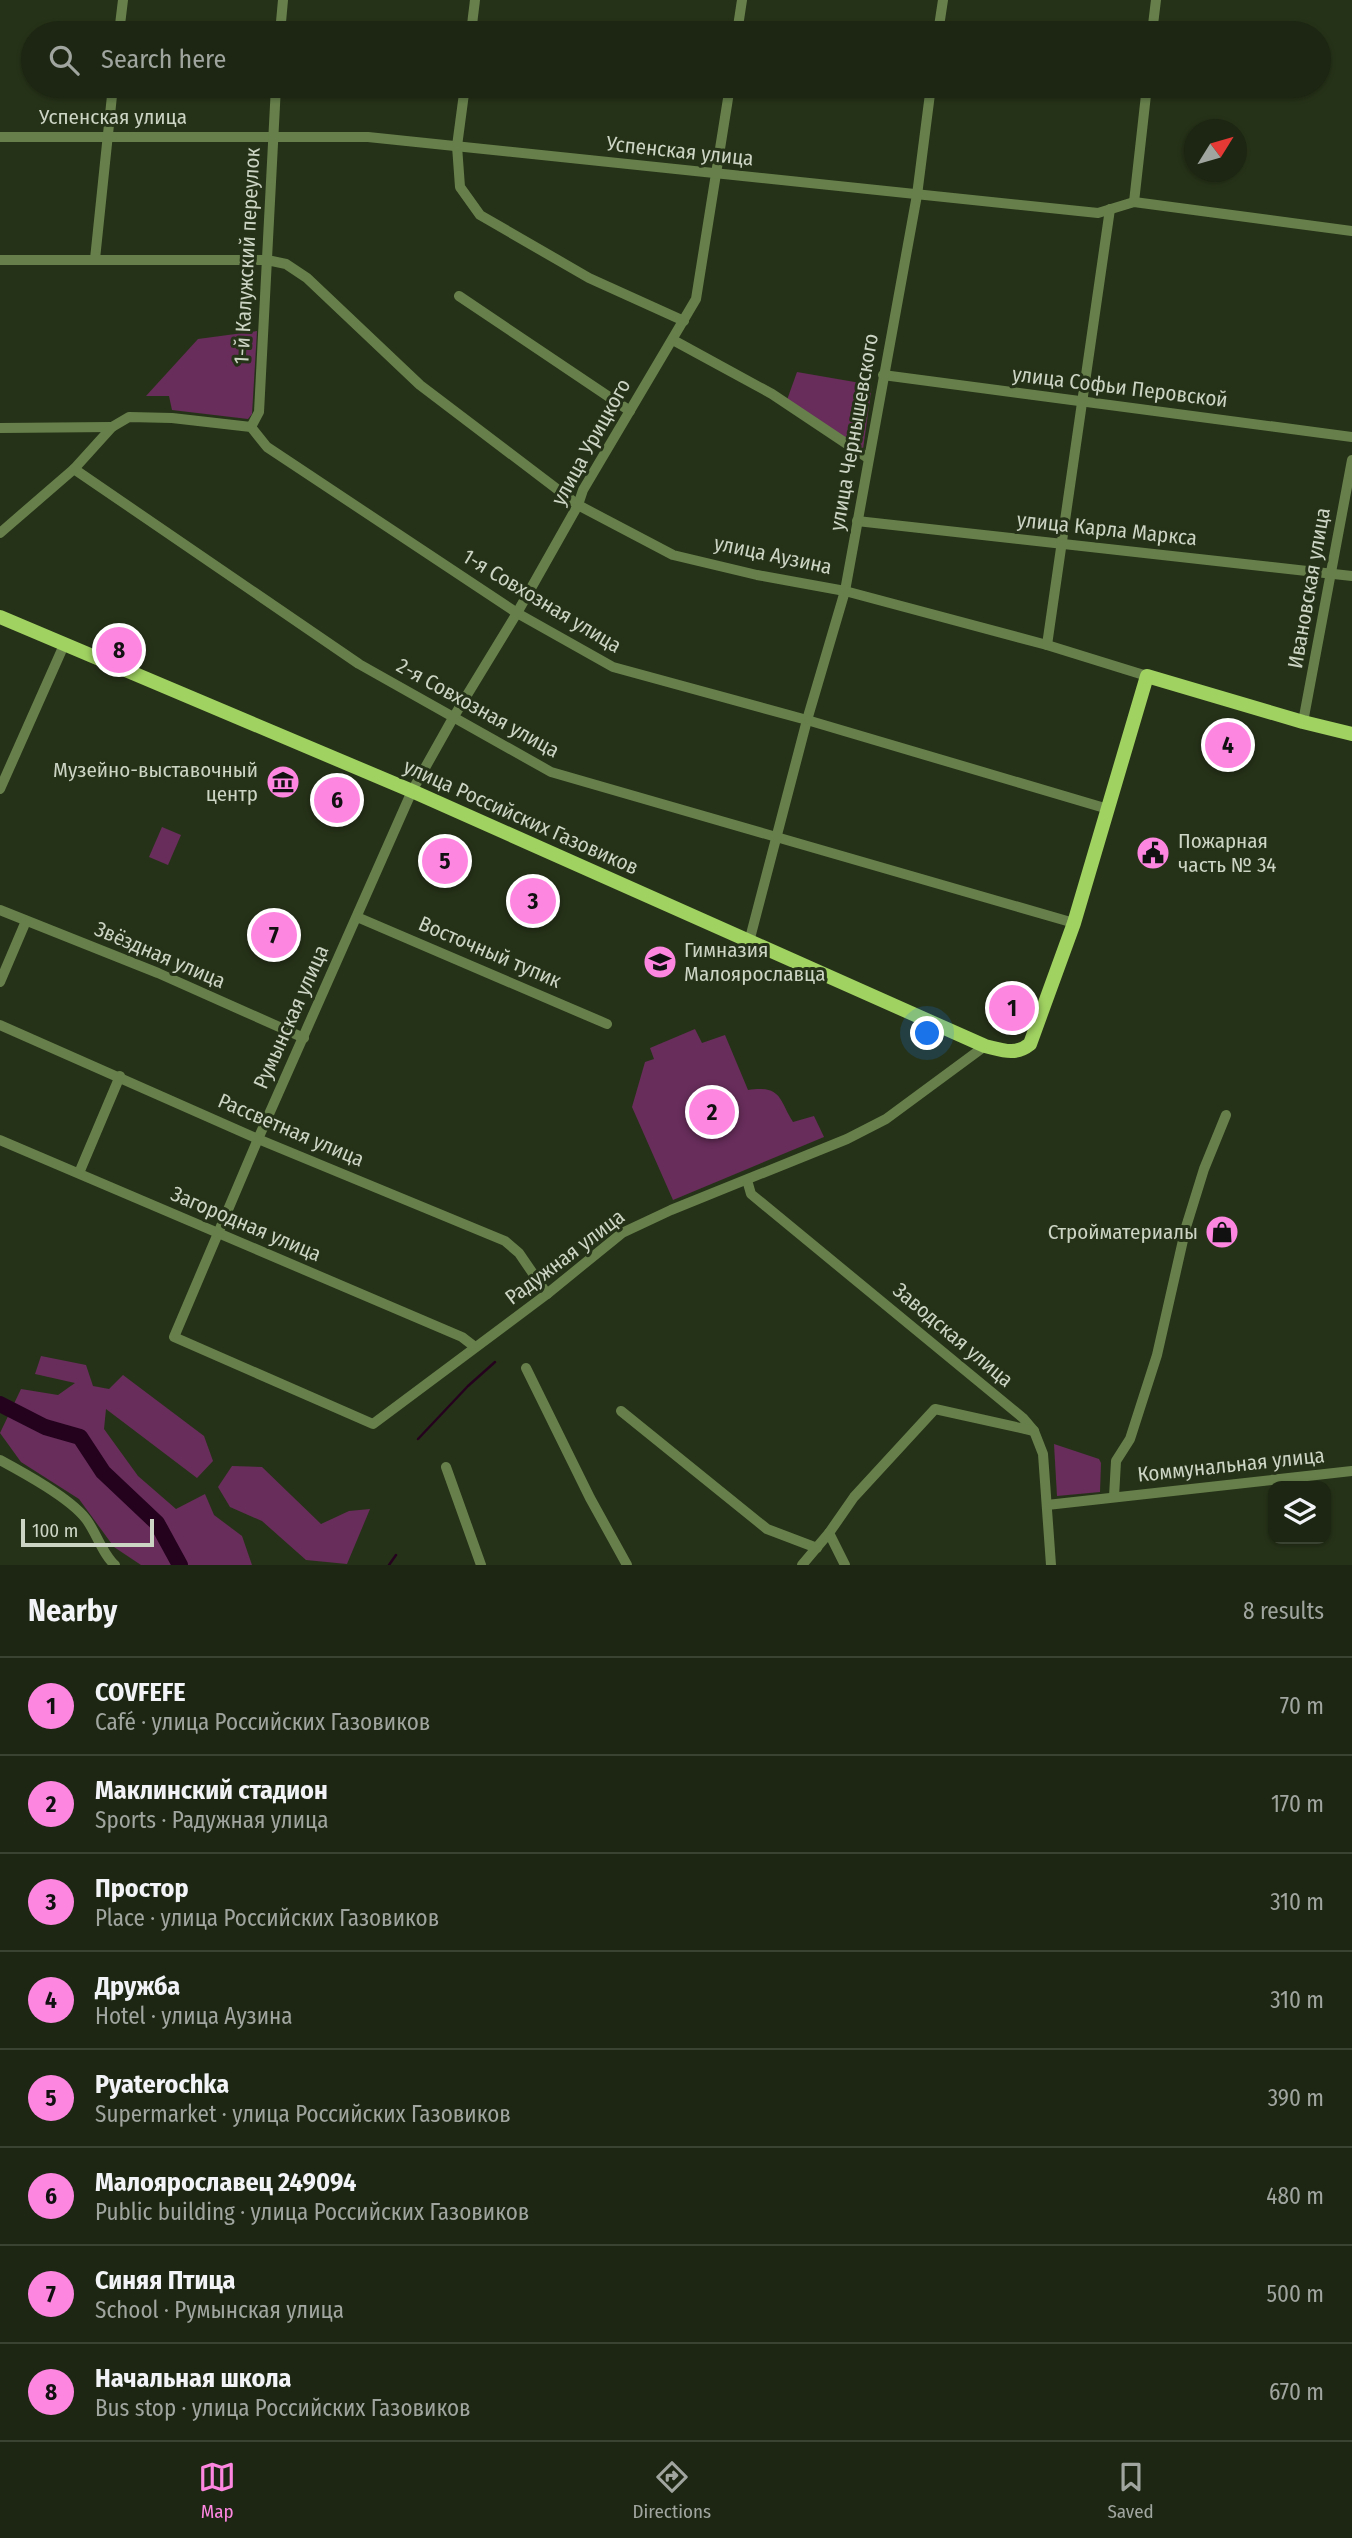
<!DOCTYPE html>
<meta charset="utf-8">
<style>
body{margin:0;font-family:"Fira Sans Condensed",sans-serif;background:#293220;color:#f1f3f6}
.controls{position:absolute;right:21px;bottom:21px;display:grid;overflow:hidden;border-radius:14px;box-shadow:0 2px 5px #0004}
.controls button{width:63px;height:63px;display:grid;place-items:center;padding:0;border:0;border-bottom:2px solid #3a4332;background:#1c2612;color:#f1f3f6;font:35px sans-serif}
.compass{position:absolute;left:1184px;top:119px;width:63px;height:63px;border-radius:50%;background:#1c2612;box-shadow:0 2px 5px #0004;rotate:53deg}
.scale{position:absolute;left:21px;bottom:18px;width:133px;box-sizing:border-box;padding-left:7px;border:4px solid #ccd4c4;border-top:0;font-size:19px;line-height:24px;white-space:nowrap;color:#ccd4c4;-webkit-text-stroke:5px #263218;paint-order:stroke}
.you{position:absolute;left:928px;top:1034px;width:24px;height:24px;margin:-18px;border:5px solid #fff;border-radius:50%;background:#1a73e8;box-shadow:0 0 0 10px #1a73e833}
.badge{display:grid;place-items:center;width:46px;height:46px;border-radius:50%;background:#fd86e1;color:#111;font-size:23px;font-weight:700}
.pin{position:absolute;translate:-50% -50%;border:4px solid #fff;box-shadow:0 2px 7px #0006}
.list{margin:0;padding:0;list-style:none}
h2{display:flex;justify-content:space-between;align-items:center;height:91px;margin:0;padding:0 28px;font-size:30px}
h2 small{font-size:23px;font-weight:400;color:#a0a59f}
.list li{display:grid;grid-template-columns:46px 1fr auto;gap:21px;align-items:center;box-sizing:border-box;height:98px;padding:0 28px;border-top:2px solid #3a4332}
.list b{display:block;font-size:26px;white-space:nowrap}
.list p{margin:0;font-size:23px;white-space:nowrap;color:#a0a59f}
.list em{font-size:23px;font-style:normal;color:#a0a59f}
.icon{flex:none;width:38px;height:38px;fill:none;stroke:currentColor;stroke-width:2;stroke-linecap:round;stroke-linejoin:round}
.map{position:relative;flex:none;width:1352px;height:1565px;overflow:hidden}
.search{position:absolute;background:#1c2612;box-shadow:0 2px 5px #0004;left:21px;right:21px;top:21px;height:77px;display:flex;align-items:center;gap:18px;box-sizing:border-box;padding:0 24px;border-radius:38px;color:#a0a59f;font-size:26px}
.sheet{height:875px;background:#1c2612}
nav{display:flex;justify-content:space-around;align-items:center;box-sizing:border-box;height:98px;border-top:2px solid #3a4332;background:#1c2612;font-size:19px;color:#a0a59f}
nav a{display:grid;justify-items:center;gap:4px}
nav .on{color:#fd86e1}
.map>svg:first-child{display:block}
.green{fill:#682d5b}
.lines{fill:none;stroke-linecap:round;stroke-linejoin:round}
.stream{stroke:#24021e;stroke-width:2.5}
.river{stroke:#24021e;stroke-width:16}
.minor{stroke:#67804b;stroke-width:10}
.major{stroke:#a0d261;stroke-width:14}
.labels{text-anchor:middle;stroke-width:6;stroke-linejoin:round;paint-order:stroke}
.street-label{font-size:21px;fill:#ccd4c4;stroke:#263218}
.poi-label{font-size:21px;fill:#ccd4c4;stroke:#263218;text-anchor:end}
</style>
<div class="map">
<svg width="1352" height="1565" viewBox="0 0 1352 1565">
<rect width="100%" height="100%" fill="#263218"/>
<g class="green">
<polygon points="257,331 252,414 248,419 172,410 169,396 146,396 198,339"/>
<polygon points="797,372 872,385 863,449 787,400"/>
<polygon points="162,827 181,835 168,865 149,857"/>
<path d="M695,1029L702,1043L725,1035L748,1090C782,1085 779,1100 793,1122L814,1116L824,1137L673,1200L632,1107L645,1062L654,1059L650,1048Z"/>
<polygon points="41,1356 86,1365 93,1386 109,1389 123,1375 204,1436 213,1461 197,1478 106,1409 104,1429 138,1476 176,1509 205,1494 214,1515 242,1536 252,1565 141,1565 114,1547 79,1499 21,1462 0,1433 21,1389 58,1395 75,1383 35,1374"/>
<polygon points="1054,1444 1099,1459 1101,1463 1100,1492 1057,1496"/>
<polygon points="232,1466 262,1467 321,1524 349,1511 370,1509 347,1564 306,1560 262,1521 230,1507 218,1487"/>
</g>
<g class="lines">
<g class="stream">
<polyline points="418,1439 468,1386 495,1362"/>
<polyline points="389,1565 396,1555"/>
</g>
<polyline class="river" points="0,1404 45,1427 80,1437 103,1472 157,1523 180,1565"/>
<g class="minor">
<polyline points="119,33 123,0"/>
<polyline points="280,33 283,0"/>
<polyline points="471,33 475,0"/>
<polyline points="737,33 742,0"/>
<polyline points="938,33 943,0"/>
<polyline points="1152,33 1156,0"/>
<polyline points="465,86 457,146 460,187 480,215 589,278 684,321"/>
<polyline points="730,86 696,299 583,490 578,505 517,613 453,718 412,791 258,1139 174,1337 373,1424 547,1294 622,1233 671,1210 847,1139 886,1119 985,1046"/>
<polyline points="0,137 368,137 1098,213 1134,202 1352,231"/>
<polyline points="1134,202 1147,86"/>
<polyline points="95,259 113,86"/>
<polyline points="0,260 267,260 286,264 307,278 420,385 578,505 673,555 757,575 845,591 1047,645 1147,676"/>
<polyline points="459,296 630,411"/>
<polyline points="673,340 772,394 868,458"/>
<polyline points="883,375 1352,437"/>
<polyline points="251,427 259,412 276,86"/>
<polyline points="0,428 112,427"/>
<polyline points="74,469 359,664 551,772 1074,923"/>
<polyline points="857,521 1352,576"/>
<polyline points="0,533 74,469 112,427 129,417 172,418 251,427 267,447 517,613 613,667 807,720 1108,809"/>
<polyline points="1047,645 1110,209"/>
<polyline points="1303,722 1352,460"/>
<polyline points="0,789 64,645"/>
<polyline points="0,910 158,973 304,1038"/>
<polyline points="357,917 607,1024"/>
<polyline points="749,942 807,720 845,591 917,195 931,86"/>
<polyline points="0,982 26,921"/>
<polyline points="0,1025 258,1139 505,1241 519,1253 547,1294"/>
<polyline points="0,1140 462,1337 475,1347"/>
<polyline points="79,1173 120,1076"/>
<polyline points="747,1180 751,1194 1023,1418 1034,1431 1043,1454 1051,1565"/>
<polyline points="526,1368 590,1498 627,1565"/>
<polyline points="621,1411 767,1529 817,1548"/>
<path d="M0,1460C24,1473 70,1498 86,1519C96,1532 103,1555 115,1565"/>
<polyline points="446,1467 481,1565"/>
<polyline points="1114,1497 1116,1461 1130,1439 1157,1355 1186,1227 1204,1169 1226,1115"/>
<polyline points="1047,1505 1352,1471"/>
<polyline points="829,1533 845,1565"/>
<polyline points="802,1565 829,1533 854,1497 935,1409 1034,1431"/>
</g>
<path class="major" d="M0,617L412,791L985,1046C1002,1050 1015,1056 1030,1044L1074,923L1147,676L1303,722L1352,734"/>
</g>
<defs>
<symbol id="museum-disc" viewBox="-11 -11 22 22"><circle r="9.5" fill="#fd86e1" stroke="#263218"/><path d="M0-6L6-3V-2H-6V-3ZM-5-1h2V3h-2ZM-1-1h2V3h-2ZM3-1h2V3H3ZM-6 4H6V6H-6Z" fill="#111"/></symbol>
<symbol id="civic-disc" viewBox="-11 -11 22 22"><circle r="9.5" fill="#fd86e1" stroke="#263218"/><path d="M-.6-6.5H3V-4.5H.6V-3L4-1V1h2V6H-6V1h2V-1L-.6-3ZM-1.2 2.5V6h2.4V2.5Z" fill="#111"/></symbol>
<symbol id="school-disc" viewBox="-11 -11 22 22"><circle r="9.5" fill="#fd86e1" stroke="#263218"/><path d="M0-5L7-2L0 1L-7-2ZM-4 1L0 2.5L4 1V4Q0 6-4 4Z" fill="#111"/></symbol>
<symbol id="shop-disc" viewBox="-11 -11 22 22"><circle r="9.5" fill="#fd86e1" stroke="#263218"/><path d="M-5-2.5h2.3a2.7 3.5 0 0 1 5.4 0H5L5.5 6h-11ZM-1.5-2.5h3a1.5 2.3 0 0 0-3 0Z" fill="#111"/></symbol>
</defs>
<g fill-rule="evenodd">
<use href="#museum-disc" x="264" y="763" width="38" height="38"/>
<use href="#civic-disc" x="1134" y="834" width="38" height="38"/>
<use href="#school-disc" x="641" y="943" width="38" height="38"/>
<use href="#shop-disc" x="1203" y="1213" width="38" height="38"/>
</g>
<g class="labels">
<g class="street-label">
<text x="113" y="124">Успенская улица</text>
<text transform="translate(680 151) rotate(6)" y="7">Успенская улица</text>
<text transform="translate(247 256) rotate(-87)" y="7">1-й Калужский переулок</text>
<text transform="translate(1120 387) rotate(7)" y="7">улица Софьи Перовской</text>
<text transform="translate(854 432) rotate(-80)" y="7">улица Чернышевского</text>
<text transform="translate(591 442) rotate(-61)" y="7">улица Урицкого</text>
<text transform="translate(1107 529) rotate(6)" y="7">улица Карла Маркса</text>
<text transform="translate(773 555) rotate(12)" y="7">улица Аузина</text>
<text transform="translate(1309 588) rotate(-80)" y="7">Ивановская улица</text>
<text transform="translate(542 601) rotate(31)" y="7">1-я Совхозная улица</text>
<text transform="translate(478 708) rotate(29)" y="7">2-я Совхозная улица</text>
<text transform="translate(521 817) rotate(24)" y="7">улица Российских Газовиков</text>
<text transform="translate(490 952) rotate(23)" y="7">Восточный тупик</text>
<text transform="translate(160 955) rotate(23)" y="7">Звёздная улица</text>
<text transform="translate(291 1017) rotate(-66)" y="7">Румынская улица</text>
<text transform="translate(291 1130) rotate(23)" y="7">Рассветная улица</text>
<text transform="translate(246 1224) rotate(23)" y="7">Загородная улица</text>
<text transform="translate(565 1257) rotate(-37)" y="7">Радужная улица</text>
<text transform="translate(953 1335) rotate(40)" y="7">Заводская улица</text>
<text transform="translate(1231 1465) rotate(-6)" y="7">Коммунальная улица</text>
</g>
<g class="poi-label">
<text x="258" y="777">Музейно-выставочный<tspan x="258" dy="24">центр</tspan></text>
<text x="1178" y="848" text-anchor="start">Пожарная<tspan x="1178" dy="24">часть № 34</tspan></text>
<text x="684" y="957" text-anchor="start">Гимназия<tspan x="684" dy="24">Малоярославца</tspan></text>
<text x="1198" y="1239">Стройматериалы</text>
</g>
</g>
</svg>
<div class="controls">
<button><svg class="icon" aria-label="layers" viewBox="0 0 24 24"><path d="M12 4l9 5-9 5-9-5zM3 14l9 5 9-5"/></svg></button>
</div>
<svg class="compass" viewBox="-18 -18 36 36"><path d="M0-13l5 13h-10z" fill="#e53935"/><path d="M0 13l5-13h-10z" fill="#a0a59f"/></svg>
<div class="scale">100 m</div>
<div class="you"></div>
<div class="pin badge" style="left:1012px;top:1008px">1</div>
<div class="pin badge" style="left:712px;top:1112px">2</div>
<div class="pin badge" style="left:533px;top:901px">3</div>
<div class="pin badge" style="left:1228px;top:745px">4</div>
<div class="pin badge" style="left:445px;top:861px">5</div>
<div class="pin badge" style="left:337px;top:800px">6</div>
<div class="pin badge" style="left:274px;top:935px">7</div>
<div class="pin badge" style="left:119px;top:650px">8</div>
<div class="search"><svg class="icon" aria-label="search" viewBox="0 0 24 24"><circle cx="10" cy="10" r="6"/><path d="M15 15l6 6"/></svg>Search here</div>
</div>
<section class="sheet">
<h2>Nearby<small>8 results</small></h2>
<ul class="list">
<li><span class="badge">1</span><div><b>COVFEFE</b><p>Café · улица Российских Газовиков</p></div><em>70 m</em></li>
<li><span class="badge">2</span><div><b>Маклинский стадион</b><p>Sports · Радужная улица</p></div><em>170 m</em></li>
<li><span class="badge">3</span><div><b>Простор</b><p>Place · улица Российских Газовиков</p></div><em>310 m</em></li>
<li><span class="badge">4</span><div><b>Дружба</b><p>Hotel · улица Аузина</p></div><em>310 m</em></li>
<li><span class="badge">5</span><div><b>Pyaterochka</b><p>Supermarket · улица Российских Газовиков</p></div><em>390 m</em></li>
<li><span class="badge">6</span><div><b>Малоярославец 249094</b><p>Public building · улица Российских Газовиков</p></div><em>480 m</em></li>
<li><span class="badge">7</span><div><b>Синяя Птица</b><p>School · Румынская улица</p></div><em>500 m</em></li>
<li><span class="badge">8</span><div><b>Начальная школа</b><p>Bus stop · улица Российских Газовиков</p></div><em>670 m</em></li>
</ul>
</section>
<nav>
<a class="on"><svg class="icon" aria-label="map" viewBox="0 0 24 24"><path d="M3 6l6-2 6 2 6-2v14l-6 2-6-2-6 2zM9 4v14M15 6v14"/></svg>Map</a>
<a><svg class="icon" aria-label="directions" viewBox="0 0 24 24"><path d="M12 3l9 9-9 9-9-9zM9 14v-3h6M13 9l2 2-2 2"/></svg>Directions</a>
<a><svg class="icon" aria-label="saved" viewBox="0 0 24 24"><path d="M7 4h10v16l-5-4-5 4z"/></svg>Saved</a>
</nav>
